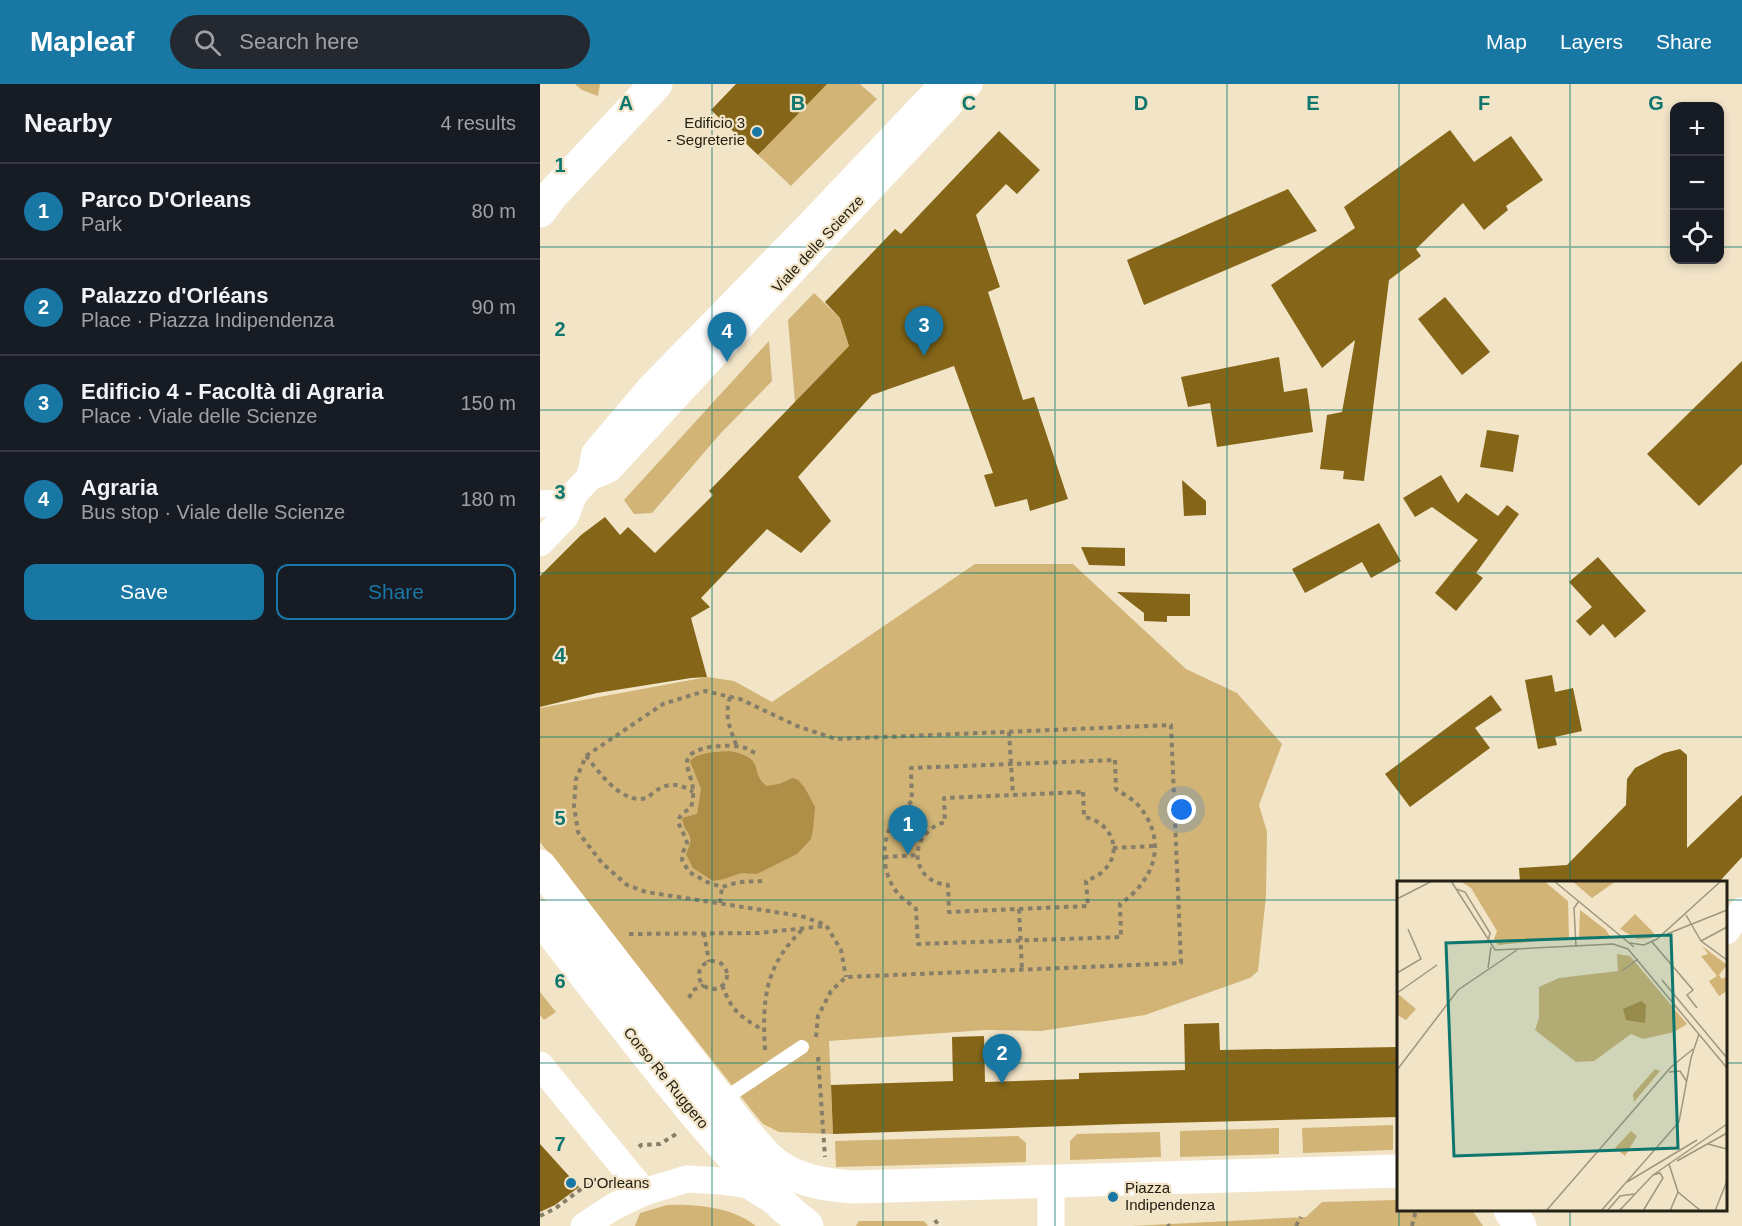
<!DOCTYPE html>
<meta charset="utf-8">
<style>
body{margin:0;font-family:Helvetica,sans-serif;background:#242831;color:#f1f3f6}
.controls{position:absolute;right:18px;top:18px;display:grid;overflow:hidden;border-radius:12px;box-shadow:0 3px 9px #0003}
.controls button{width:54px;height:54px;display:grid;place-items:center;padding:0;border:0;border-bottom:2px solid #363941;background:#171b24;color:#f1f3f6;font:30px sans-serif}
.you{position:absolute;left:642px;top:726px;width:21px;height:21px;margin:-15px;border:4px solid #fff;border-radius:50%;background:#1a73e8;box-shadow:0 0 0 9px #1a73e833}
.badge{display:grid;place-items:center;width:39px;height:39px;border-radius:50%;background:#1977a4;color:#fff;font-size:20px;font-weight:700}
.pin{position:absolute;translate:-50% -50px;filter:drop-shadow(0 2px 3px #0008)}
.pin::after{content:'';position:absolute;top:32px;width:21px;height:18px;background:inherit;clip-path:polygon(0 0,100% 0,50% 100%)}
.list{margin:0;padding:0;list-style:none}
h2{display:flex;justify-content:space-between;align-items:center;height:78px;margin:0;padding:0 24px;font-size:26px}
h2 small{font-size:20px;font-weight:400;color:#9ea1a6}
.list li{display:grid;grid-template-columns:39px 1fr auto;gap:18px;align-items:center;box-sizing:border-box;height:96px;padding:0 24px;border-top:2px solid #363941}
.list b{display:block;font-size:22px;white-space:nowrap}
.list p{margin:0;font-size:20px;white-space:nowrap;color:#9ea1a6}
.list em{font-size:20px;font-style:normal;color:#9ea1a6}
.actions{display:flex;gap:12px;padding:18px 24px}
.actions a{flex:1;padding:14px 0;border:2px solid #1977a4;border-radius:12px;text-align:center;font-size:21px;color:#1977a4}
.actions .main{background:#1977a4;color:#fff}
.icon{flex:none;width:33px;height:33px;fill:none;stroke:currentColor;stroke-width:2;stroke-linecap:round;stroke-linejoin:round}
.map{position:relative;flex:none;width:1202px;height:1142px;overflow:hidden}
header{display:flex;align-items:center;gap:36px;box-sizing:border-box;height:84px;padding:0 30px;background:#1977a4;color:#fff}
header strong{font-size:28px}
nav{display:flex;gap:33px;margin-inline-start:auto;font-size:21px}
.search{width:420px;height:54px;background:#242831;display:flex;align-items:center;gap:15px;box-sizing:border-box;padding:0 21px;border-radius:33px;color:#9ea1a6;font-size:22px}
main{display:flex}
aside{flex:1;background:#171b24}
.map>svg:first-child{display:block}
.green{fill:#d1b476}
.water{fill:#af8f47}
.building{fill:#856618}
.lines{fill:none;stroke-linecap:round;stroke-linejoin:round}
.path{stroke:#877e6a;stroke-width:4;stroke-dasharray:4.5 4.5;stroke-linecap:butt}
.service{stroke:#fff;stroke-width:14}
.minor{stroke:#fff;stroke-width:27}
.secondary{stroke:#fff;stroke-width:33}
.grid{fill:none;stroke:#0f766e;stroke-width:1.5;stroke-opacity:0.55}
.poi-dot{fill:#1977a4;stroke:#f2e4c7;stroke-width:2}
.labels{text-anchor:middle;stroke-width:4.5;stroke-linejoin:round;paint-order:stroke}
.poi-label{font-size:15px;fill:#252015;stroke:#f2e4c7;text-anchor:start}
.street-label{font-size:15px;fill:#252015;stroke:#f2e4c7}
.inset-road{fill:none;stroke:#a09680;stroke-width:1.5}
.view{fill:#0f766e;fill-opacity:0.15;stroke:#0f766e;stroke-width:3}
.inset-edge{fill:none;stroke:#252015;stroke-width:3}
.grid-label{font-size:20px;text-anchor:middle;font-weight:bold;fill:#0f766e;stroke:#f2e4c7;stroke-width:4.5;stroke-linejoin:round;paint-order:stroke}
</style>
<header>
<strong>Mapleaf</strong>
<div class="search"><svg class="icon" aria-label="search" viewBox="0 0 24 24"><circle cx="10" cy="10" r="6"/><path d="M15 15l6 6"/></svg>Search here</div>
<nav><a>Map</a><a>Layers</a><a>Share</a></nav>
</header>
<main>
<aside>
<h2>Nearby<small>4 results</small></h2>
<ul class="list">
<li><span class="badge">1</span><div><b>Parco D'Orleans</b><p>Park</p></div><em>80 m</em></li>
<li><span class="badge">2</span><div><b>Palazzo d'Orléans</b><p>Place · Piazza Indipendenza</p></div><em>90 m</em></li>
<li><span class="badge">3</span><div><b>Edificio 4 - Facoltà di Agraria</b><p>Place · Viale delle Scienze</p></div><em>150 m</em></li>
<li><span class="badge">4</span><div><b>Agraria</b><p>Bus stop · Viale delle Scienze</p></div><em>180 m</em></li>
</ul>
<div class="actions"><a class="main">Save</a><a>Share</a></div>
</aside>
<div class="map">
<svg width="1202" height="1142" viewBox="0 0 1202 1142">
<rect width="100%" height="100%" fill="#f2e4c7"/>
<g class="green">
<polygon points="35,0 60,0 58,12 42,6"/>
<polygon points="285,0 320,0 337,15 251,102 218,71"/>
<polygon points="274,209 300,234 309,262 255,318 248,236"/>
<polygon points="229,257 232,297 180,350 112,429 94,430 84,416"/>
<polygon points="435,480 533,480 646,585 697,609 742,660 719,721 727,748 726,812 718,887 710,894 605,931 501,947 445,946 289,957 293,1050 239,1048 223,1040 213,1028 0,758 0,624 167,593 194,597 232,618"/>
<polygon points="0,908 16,928 4,936 0,931"/>
<polygon points="853,1041 853,1066 763,1069 762,1044"/>
<polygon points="739,1044 739,1070 640,1073 640,1047"/>
<polygon points="620,1048 621,1073 530,1076 530,1057 537,1050"/>
<polygon points="478,1052 486,1059 486,1078 296,1083 295,1057"/>
<polygon points="858,1116 858,1126 932,1126 943,1142 592,1142 766,1133 782,1118"/>
<path d="M127,1121C156,1120 192,1123 216,1142H95L100,1129Z"/>
<polygon points="319,1137 384,1137 388,1142 316,1142"/>
</g>
<path class="water" d="M189,667C228,674 208,689 227,702L239,700L253,694L258,696L265,704L275,723L273,746L271,755L257,770L217,790L201,789L184,795L173,797L153,784L146,770C157,748 144,751 142,734L157,730L161,705L150,677C158,668 177,668 189,667Z"/>
<g class="building">
<polygon points="196,0 287,0 218,71 171,26"/>
<polygon points="910,46 934,78 971,52 1003,96 966,122 968,126 944,146 923,119 876,165 881,172 849,196 824,397 803,395 804,387 780,385 787,331 802,328 815,256 782,284 731,201 815,144 804,123"/>
<polygon points="459,47 500,86 477,110 466,100 436,131 460,203 448,208 483,316 494,313 528,415 490,427 487,415 455,423 444,391 453,389 414,282 332,311 258,393 291,437 261,469 227,445 161,514 170,523 151,534 167,593 151,594 57,609 0,623 0,492 41,451 65,433 80,451 88,443 115,469 173,411 169,407 309,262 300,234 285,218 355,145 361,150"/>
<polygon points="748,105 777,147 604,221 587,176"/>
<polygon points="905,213 950,268 922,291 878,235"/>
<polygon points="739,273 744,308 767,304 773,348 677,363 670,319 648,323 641,293"/>
<polygon points="1202,277 1202,380 1159,422 1107,370"/>
<polygon points="947,346 979,351 973,388 940,383"/>
<polygon points="901,391 918,419 926,409 958,432 967,421 979,430 936,489 943,494 916,527 895,509 938,456 892,423 875,433 863,414"/>
<polygon points="642,396 666,417 666,431 644,432"/>
<polygon points="839,439 861,477 831,494 822,478 765,509 752,485"/>
<polygon points="541,463 585,464 585,482 549,481"/>
<polygon points="1058,473 1106,527 1075,554 1063,540 1050,552 1036,537 1052,523 1029,498"/>
<polygon points="577,508 650,510 650,532 627,532 627,538 604,537 604,529"/>
<polygon points="1012,591 1015,608 1033,604 1042,647 1015,653 1017,661 998,665 985,596"/>
<polygon points="951,611 962,626 935,644 950,664 870,723 845,690"/>
<polygon points="1140,665 1147,671 1147,764 1202,711 1202,773 1179,798 980,798 979,784 1027,781 1086,721 1087,695 1095,684 1124,669"/>
<polygon points="679,939 680,966 858,963 858,1033 585,1040 293,1050 291,1001 413,997 412,953 444,952 445,998 539,995 539,989 645,986 644,940"/>
<polygon points="0,1060 39,1103 15,1121 0,1128"/>
</g>
<g class="lines">
<g class="path">
<path d="M190,613C184,633 190,644 197,663"/>
<polyline points="469,648 473,711"/>
<path d="M215,669C211,667 207,664 202,663C190,660 148,661 147,678C146,682 149,687 150,692C154,704 154,712 151,724C129,736 142,741 147,759L143,768L142,776L149,788L167,798L182,803L199,798L222,797"/>
<path d="M46,672C59,688 82,721 106,714C109,713 111,710 114,708C128,698 139,699 153,708"/>
<path d="M575,676L576,705C583,710 593,715 599,722C628,757 615,796 580,820L581,853L378,860L376,825C372,821 366,817 361,813C340,791 340,758 355,733C359,727 367,722 372,717L371,684Z"/>
<path d="M543,708L544,733C570,737 585,767 563,787C559,792 552,794 546,797L548,822L409,828L408,801C370,798 366,750 405,738L404,714Z"/>
<polyline points="573,764 614,762"/>
<polyline points="344,773 378,771"/>
<polyline points="180,819 182,803"/>
<polyline points="479,825 482,886"/>
<polyline points="164,849 169,878"/>
<polyline points="89,850 219,849 285,842"/>
<circle cx="173" cy="891" r="14"/>
<path d="M182,901C192,928 200,932 223,946"/>
<polyline points="149,914 153,906 164,901"/>
<polyline points="276,953 278,932 291,907 306,893 641,879 631,641 296,655 257,642 200,615 165,607 123,620 46,672 36,695 34,722 38,748 62,779 87,801 106,808 261,832 286,841 301,866 306,893"/>
<path d="M225,966C222,914 225,881 264,844"/>
<polyline points="278,973 285,1073"/>
<polyline points="99,1063 101,1061 120,1060 138,1049"/>
<polyline points="0,1132 16,1124 58,1092"/>
<polyline points="395,1136 399,1142"/>
<polyline points="628,1140 629,1142"/>
<polyline points="756,1142 761,1133"/>
<polyline points="872,1142 876,1126"/>
</g>
<polyline class="service" points="181,1017 262,963"/>
<g class="minor">
<polyline points="50,393 55,369 110,304 270,140 403,0"/>
<polyline points="0,420 16,419 34,410 50,393 69,385 215,227 429,0"/>
<polyline points="0,459 25,433 34,410"/>
<polyline points="1186,847 1202,827"/>
<polyline points="0,981 104,1108"/>
<polyline points="511,1097 511,1142"/>
<polyline points="44,1142 73,1123 104,1108 147,1095 181,1097 208,1101 229,1114"/>
</g>
<g class="secondary">
<polyline points="0,127 11,112 116,0"/>
<path d="M0,782L203,1046C212,1056 220,1066 229,1075C252,1096 284,1101 313,1103L858,1087"/>
<path d="M0,833C38,882 76,931 115,980C163,1040 206,1093 267,1142"/>
<polyline points="970,1126 980,1142"/>
</g>
</g>
<path class="grid" d="M172,0V1142M343,0V1142M515,0V1142M687,0V1142M859,0V798M1030,0V798M0,163H1134M1180,163H1202M0,326H1202M0,489H1202M0,653H1202M0,816H858M1186,816H1202M0,979H858M1186,979H1202M859,1126V1142M1030,1126V1142"/>
<g class="poi-dot">
<circle cx="217" cy="48" r="6"/>
<circle cx="31" cy="1099" r="6"/>
<circle cx="573" cy="1113" r="6"/>
</g>
<g class="labels">
<g class="poi-label">
<text x="205" y="44" text-anchor="end">Edificio 3<tspan x="205" dy="17">- Segreterie</tspan></text>
<text x="43" y="1104">D'Orleans</text>
<text x="585" y="1109">Piazza<tspan x="585" dy="17">Indipendenza</tspan></text>
</g>
<g class="street-label">
<text transform="translate(278 160) rotate(-47)" y="5">Viale delle Scienze</text>
<text transform="translate(126 994) rotate(51)" y="5">Corso Re Ruggero</text>
</g>
</g>
<g transform="translate(857 797)">
<rect width="330" height="330" fill="#f2e4c7"/>
<path d="M63,0H147L171,20L172,57L101,64L97,58L100,50L74,7ZM175,0H219L195,17ZM183,29L209,49L214,57L182,56ZM238,33L257,52L255,57L240,58L223,48ZM305,65L330,84L322,94L325,98L330,95V110L322,115L312,100L320,95L304,75L311,73ZM220,73L233,75L290,143L277,151L246,158L234,153L197,180L179,181L138,149L142,137V106L162,97L221,90ZM1,113L19,128L9,139L0,134ZM258,188L263,190L237,221L236,213ZM234,250L240,255L228,275L218,267Z" fill="#d1b476"/>
<path d="M244,120L249,124L248,142L229,139L226,128Z" fill="#af8f47"/>
<path class="inset-road" d="M54,0L98,69L216,63L231,68L330,187M157,0L237,66M59,8L68,11L93,52L91,61M0,18L35,0M289,34L304,60L330,79M270,53L330,29M304,60L330,46M255,61L296,109L290,114L300,127M233,62L247,64L260,58L324,0M179,66L177,27L182,20M91,87L94,66M226,89L241,78M0,92L24,78L11,48M265,99L330,177M0,112L40,84M0,189L61,109L120,69M272,191L283,190L290,201M311,263L330,268M280,280L330,252M272,283L281,311L304,330M230,301L300,259M149,330L274,186L296,168M204,330L282,241L294,177L302,153M210,330L223,315L237,313M222,330L256,294L330,243M246,330L266,297L263,292L256,294M273,330L281,311M318,330L330,300"/>
<path class="view" d="M274,54L281,267L57,275L49,62Z"/>
<rect width="330" height="330" class="inset-edge"/>
</g>
<g class="grid-label">
<text x="86" y="26">A</text>
<text x="258" y="26">B</text>
<text x="429" y="26">C</text>
<text x="601" y="26">D</text>
<text x="773" y="26">E</text>
<text x="944" y="26">F</text>
<text x="1116" y="26">G</text>
<text x="20" y="88">1</text>
<text x="20" y="252">2</text>
<text x="20" y="415">3</text>
<text x="20" y="578">4</text>
<text x="20" y="741">5</text>
<text x="20" y="904">6</text>
<text x="20" y="1067">7</text>
</g>
</svg>
<div class="controls">
<button>+</button>
<button>−</button>
<button><svg class="icon" aria-label="locate" viewBox="0 0 24 24"><circle cx="12" cy="12" r="6"/><path d="M12 2v4M12 18v4M2 12h4M18 12h4"/></svg></button>
</div>
<div class="you"></div>
<div class="pin badge" style="left:368px;top:771px">1</div>
<div class="pin badge" style="left:462px;top:1000px">2</div>
<div class="pin badge" style="left:384px;top:272px">3</div>
<div class="pin badge" style="left:187px;top:278px">4</div>
</div>
</main>
